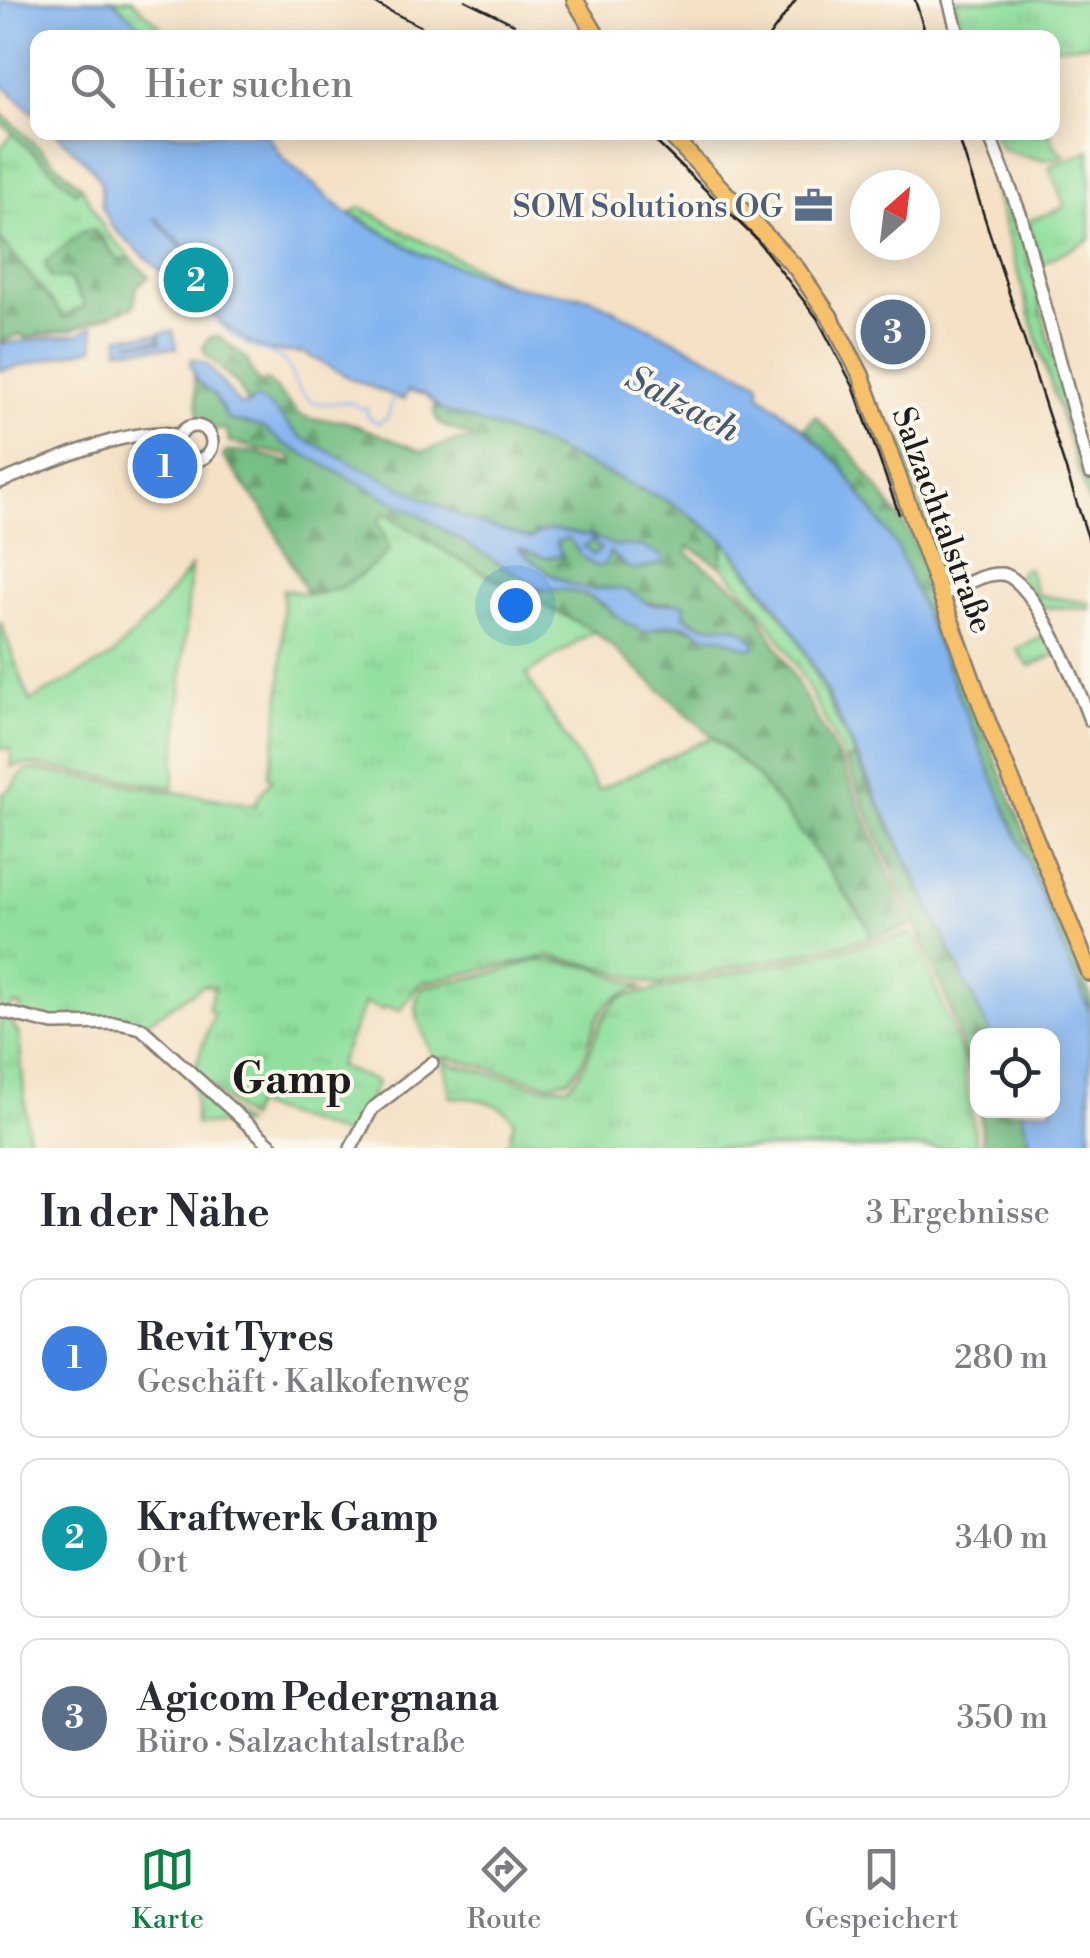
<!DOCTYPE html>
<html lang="de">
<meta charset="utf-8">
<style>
body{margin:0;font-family:"Libre Bodoni",serif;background:#f2f2f3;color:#2b2b33}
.controls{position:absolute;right:30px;bottom:30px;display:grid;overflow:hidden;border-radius:20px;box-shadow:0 5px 25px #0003}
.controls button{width:90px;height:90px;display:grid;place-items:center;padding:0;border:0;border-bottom:2px solid #e1e1e2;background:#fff;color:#2b2b33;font:50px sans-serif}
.compass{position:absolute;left:850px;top:170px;width:90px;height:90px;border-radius:50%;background:#fff;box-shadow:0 5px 25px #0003;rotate:28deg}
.you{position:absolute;left:515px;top:605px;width:35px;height:35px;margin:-25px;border:8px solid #fff;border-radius:50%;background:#1a73e8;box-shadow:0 0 0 15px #1a73e833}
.badge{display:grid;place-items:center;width:65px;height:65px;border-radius:50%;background:#0b8043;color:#fff;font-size:32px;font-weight:700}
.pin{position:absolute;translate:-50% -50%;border:5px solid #fff;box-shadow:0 2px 10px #0006}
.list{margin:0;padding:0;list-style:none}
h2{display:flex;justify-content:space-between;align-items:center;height:130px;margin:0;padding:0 40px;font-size:42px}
h2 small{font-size:32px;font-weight:400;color:#7c7c81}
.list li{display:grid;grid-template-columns:65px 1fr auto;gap:30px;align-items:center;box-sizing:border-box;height:160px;margin:0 20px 20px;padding:0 20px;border:2px solid #e1e1e2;border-radius:20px}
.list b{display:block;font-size:38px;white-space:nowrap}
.list p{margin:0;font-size:32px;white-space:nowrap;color:#7c7c81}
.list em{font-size:32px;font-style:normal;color:#7c7c81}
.icon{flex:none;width:55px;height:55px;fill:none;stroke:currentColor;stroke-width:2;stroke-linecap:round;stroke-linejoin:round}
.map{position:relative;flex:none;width:1090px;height:1148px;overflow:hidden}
.search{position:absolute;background:#fff;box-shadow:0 5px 25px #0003;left:30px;right:30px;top:30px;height:110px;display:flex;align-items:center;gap:25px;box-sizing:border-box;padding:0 35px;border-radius:20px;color:#7c7c81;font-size:38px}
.sheet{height:670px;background:#fff}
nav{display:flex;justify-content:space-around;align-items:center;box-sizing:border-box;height:140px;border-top:2px solid #e1e1e2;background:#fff;font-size:28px;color:#7c7c81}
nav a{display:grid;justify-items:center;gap:5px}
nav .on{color:#0b8043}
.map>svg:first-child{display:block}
.grass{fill:url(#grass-tufts);stroke:#567e5c;stroke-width:2.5}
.forest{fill:url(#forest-firs);stroke:#486d50;stroke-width:2.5}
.water{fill:#83b4ef;stroke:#506886;stroke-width:2.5}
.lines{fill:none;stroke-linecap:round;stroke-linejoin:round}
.stream{stroke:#83b4ef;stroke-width:2.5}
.minor-casing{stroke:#887e71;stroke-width:16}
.major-casing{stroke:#887e71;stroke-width:20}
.minor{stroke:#fff;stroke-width:11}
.major{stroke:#f6c16b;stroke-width:15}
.rail{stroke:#1c1c1c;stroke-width:2.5}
.labels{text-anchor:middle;stroke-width:8;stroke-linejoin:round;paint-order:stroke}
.service-label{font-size:32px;fill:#4e5e75;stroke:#fbf7ec;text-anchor:end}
.street-label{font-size:32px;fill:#1c1c1c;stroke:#fbf7ec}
.water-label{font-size:35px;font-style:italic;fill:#455970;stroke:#fbf7ec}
.district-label{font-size:42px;font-weight:bold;fill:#1c1c1c;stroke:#fbf7ec}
</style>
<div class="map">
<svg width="1090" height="1148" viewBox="0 0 1090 1148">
<defs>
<pattern id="grass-tufts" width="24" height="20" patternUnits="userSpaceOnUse" patternTransform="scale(2.5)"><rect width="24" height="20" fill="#90df9d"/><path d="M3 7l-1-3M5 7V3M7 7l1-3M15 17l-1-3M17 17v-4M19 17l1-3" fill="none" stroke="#7cbf87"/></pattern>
<pattern id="forest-firs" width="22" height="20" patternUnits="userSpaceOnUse" patternTransform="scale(2.5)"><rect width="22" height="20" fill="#74be84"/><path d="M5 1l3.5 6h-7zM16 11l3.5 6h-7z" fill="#5e9a6b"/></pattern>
</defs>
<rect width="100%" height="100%" fill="#fbf7ec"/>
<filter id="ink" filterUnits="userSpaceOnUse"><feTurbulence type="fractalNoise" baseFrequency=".01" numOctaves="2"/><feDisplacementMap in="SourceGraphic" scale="20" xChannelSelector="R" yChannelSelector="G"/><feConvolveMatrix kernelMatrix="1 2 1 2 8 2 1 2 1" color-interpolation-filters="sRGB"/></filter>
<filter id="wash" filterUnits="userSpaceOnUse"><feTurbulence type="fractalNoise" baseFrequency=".0048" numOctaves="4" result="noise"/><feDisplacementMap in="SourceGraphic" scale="40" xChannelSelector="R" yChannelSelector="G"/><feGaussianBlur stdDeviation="2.25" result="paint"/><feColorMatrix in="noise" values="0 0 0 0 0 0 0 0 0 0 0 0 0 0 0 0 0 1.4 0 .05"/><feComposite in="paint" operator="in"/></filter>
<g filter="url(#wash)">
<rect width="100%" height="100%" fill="#f4e1c6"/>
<g class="grass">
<polygon points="113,0 132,0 172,37 152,37"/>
<polygon points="954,0 1090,0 1090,44 1053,47 1052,38 966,37"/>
<path d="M978,133H982L1009,199C1006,211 1016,235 1025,244L1059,381L1090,487V505L1043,360Z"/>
<path d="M992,133H1049L1057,149L1065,154C1047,166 1023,155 1003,150Z"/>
<polygon points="13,134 76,192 82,187 106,232 131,258 118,260 101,237 69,279 85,305 65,318 0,239 0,148"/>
<polygon points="1090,150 1090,239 1041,264 1028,221 1065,207 1049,167"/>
<polygon points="361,207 416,238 512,286 423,255 351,213"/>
<polygon points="897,434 908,450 952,573 959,577 952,576 942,562"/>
<path d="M385,513L459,560L594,631L526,675L598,790L712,737L755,774L815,851L868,926L871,938L657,985L598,966L550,956L420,983L400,1011L386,1006L383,1010L365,1003L338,1066L377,1082L355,1138L253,1105L248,1120L194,1071L214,1013L208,1010L214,987L204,985L142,1025L63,1022L21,1015V1006L13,1004L8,1011L0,1008V814L3,794C16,788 17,773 31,769L256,805L258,797L272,779L268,777C283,714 283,653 283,589L307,594Z"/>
<path d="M724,540L795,633L855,756L846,762C811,693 778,619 721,566Z"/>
<polygon points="191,567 173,788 29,764 11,767 11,749 0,748 0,621 30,701 111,657 152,615"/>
<polygon points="1028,568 1038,595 1090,603 1090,609 1041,607 1019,576 1022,570"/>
<polygon points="1049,634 1057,654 1029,667 1017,649"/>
<path d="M911,934L919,945L962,1057L977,1148H507L514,1120C500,1100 473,1098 450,1097L444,1062L544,1087L568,1086C597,1063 590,1018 622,997Z"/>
<path d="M551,960L596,968L643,987C577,1004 605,1043 569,1079L548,1084L450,1058L434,1059C426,1036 407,1010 422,987L486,975L534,961Z"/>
<polygon points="0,1012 8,1016 19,1035 29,1148 0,1148"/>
<polygon points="190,1076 244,1125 195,1124 195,1094"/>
</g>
<g class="forest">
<polygon points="0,112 82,187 76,192 0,122"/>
<polygon points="94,229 117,260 131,258 149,277 137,286 134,306 74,329 25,338 21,334 0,342 0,239 65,318 85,305 70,279 51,278 45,263 82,232"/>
<path d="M218,336L246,358L254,376L261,383L267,380L300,415L311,419L345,421L421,451C439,449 451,438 470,440L471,436C455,430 432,427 434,407L533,440L672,503L724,540L721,566L688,546V554L740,591L758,612L842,764L911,927L871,938L868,926L815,851L755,774L594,631L459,560L385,513L378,520L390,550C368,571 338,596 307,594L265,512L223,457L226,452H254L292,463L293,457L229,442L227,430L213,429L199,421L194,376L214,395L229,420L262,427L283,443L423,517L541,589L566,590L588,596L613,612L656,630C682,619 699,635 724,638L736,626C703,627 694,626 671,602C649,608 632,594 610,588C602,586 596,590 587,589C561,586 533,561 513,545L557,546L556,542L562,538H569L575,546L604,565L610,552C634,575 632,571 664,563L641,546L601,547L598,554L593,555L584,546L586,536L579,537L570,532L538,533L531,540L466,519L300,437L260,400L251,401L247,405L239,386L205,353L203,347L210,337Z"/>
<polygon points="815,416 852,453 913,537 982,726 1090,995 1090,1012 897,547 841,466 804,429"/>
<polygon points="855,756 991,1035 978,1036 977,1095 947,1000 846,762"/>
<polygon points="980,1111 1021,1111 1032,1148 983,1148"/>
</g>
<g class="water">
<polygon points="0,0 113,0 152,37 38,38 37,116 0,83"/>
<polygon points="56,133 266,133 283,158 344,211 423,255 512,286 590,298 759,382 760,394 805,430 841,466 897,547 1090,1012 1090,1148 1032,1148 1021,1111 1052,1110 1052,1036 991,1035 820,679 795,633 766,591 724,540 696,519 672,503 533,440 441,410 426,395 408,391 403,400 352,379 304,353 269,351 252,345 228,328 204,305 223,284 154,217 188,255 171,274 168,272 165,275 112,227 102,206 101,183 94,170"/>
<polygon points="93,326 94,348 0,371 0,344 79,334"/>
<polygon points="173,331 177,348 119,349 119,336 159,334 159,340 127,342 161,343 160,333"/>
<path d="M192,359L207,364L240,405H247L257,398L271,407L300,437L466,519L531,539C552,521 569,536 592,536L591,542L584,546L593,555L601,550L594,542L595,537L612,545L641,546L663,557L664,563C629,570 637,577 610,552L604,565L597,567C581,559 579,551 568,538L556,542L562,556L545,558L517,547C536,564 563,588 590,589C603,590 614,586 628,591C635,594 641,600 648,603C661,609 672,599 685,605L684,615C708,639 741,610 756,647L749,649L724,638L707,636L685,625H667L645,632L627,624L603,604L588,596L566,590L541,589L423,517L283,443L262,427L229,420L214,395L197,381L190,364Z"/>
</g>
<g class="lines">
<path class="stream" d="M167,273C191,297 214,324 243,342C254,350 268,350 279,357C294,367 291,388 310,400C328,411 346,393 361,409L367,408L368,417L378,423L388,417L394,392"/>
</g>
</g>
<g filter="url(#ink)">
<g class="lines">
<defs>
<g id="minor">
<polyline points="949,0 959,38"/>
<polyline points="988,132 1021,216 1090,473"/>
<circle cx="195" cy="443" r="17"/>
<path d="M0,482C40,466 138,422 178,436"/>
<path d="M941,595C959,589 981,573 1001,574C1034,575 1079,691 1090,720"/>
<polyline points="0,1011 53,1024 118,1023 141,1028 274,1148"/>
<polyline points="351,1148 372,1109 432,1063"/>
</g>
<g id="major">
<polyline points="575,0 598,38"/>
<polyline points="668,132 797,269 830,317 861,375 985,715 1090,973"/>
</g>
</defs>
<use href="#minor" class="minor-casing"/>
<use href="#major" class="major-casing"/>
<use href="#minor" class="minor"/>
<use href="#major" class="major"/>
<g class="rail">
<polyline points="368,0 444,38"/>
<polyline points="465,0 514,24"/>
<polyline points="915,0 927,38"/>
<polyline points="768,38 796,0"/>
<polyline points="646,132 757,240 817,318 853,386 899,514"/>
<polyline points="957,132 1090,544"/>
</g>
</g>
</g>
<defs>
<symbol id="office-bare" viewBox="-9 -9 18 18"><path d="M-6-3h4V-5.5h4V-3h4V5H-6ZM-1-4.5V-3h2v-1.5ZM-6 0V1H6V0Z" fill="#5c6f8a" stroke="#fbf7ec" stroke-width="2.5" paint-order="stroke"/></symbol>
</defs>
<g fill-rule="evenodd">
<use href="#office-bare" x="786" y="178" width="55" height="55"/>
</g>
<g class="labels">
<g class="service-label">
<text x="783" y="217">SOM Solutions OG</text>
</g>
<g class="street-label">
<text transform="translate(943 520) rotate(70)" y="11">Salzachtalstraße</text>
</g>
<g class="water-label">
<text transform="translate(683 403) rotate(28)" y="12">Salzach</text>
</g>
<g class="district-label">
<text x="292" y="1093">Gamp</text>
</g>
</g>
</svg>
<div class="controls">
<button><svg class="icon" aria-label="locate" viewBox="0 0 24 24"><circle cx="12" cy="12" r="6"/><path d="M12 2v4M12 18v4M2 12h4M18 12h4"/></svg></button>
</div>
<svg class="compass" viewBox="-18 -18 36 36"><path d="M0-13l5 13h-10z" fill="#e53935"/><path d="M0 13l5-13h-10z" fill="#7c7c81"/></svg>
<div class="you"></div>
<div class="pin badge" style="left:165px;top:466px;background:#3f7fe0">1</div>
<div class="pin badge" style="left:196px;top:280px;background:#0f9aa8">2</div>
<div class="pin badge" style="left:893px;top:332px;background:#5c6f8a">3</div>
<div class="search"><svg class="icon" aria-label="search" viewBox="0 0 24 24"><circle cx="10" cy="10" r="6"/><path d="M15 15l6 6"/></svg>Hier suchen</div>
</div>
<section class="sheet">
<h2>In der Nähe<small>3 Ergebnisse</small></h2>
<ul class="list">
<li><span class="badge" style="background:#3f7fe0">1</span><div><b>Revit Tyres</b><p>Geschäft · Kalkofenweg</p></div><em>280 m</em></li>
<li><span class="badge" style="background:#0f9aa8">2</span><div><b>Kraftwerk Gamp</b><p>Ort</p></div><em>340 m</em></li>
<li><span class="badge" style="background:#5c6f8a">3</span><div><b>Agicom Pedergnana</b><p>Büro · Salzachtalstraße</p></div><em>350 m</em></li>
</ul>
</section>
<nav>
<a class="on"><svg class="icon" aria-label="map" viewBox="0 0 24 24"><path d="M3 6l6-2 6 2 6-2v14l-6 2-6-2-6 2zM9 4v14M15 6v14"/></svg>Karte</a>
<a><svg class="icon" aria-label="directions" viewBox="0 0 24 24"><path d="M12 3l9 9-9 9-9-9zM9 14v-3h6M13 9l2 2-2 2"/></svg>Route</a>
<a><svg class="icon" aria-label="saved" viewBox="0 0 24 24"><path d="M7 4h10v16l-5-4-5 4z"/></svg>Gespeichert</a>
</nav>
